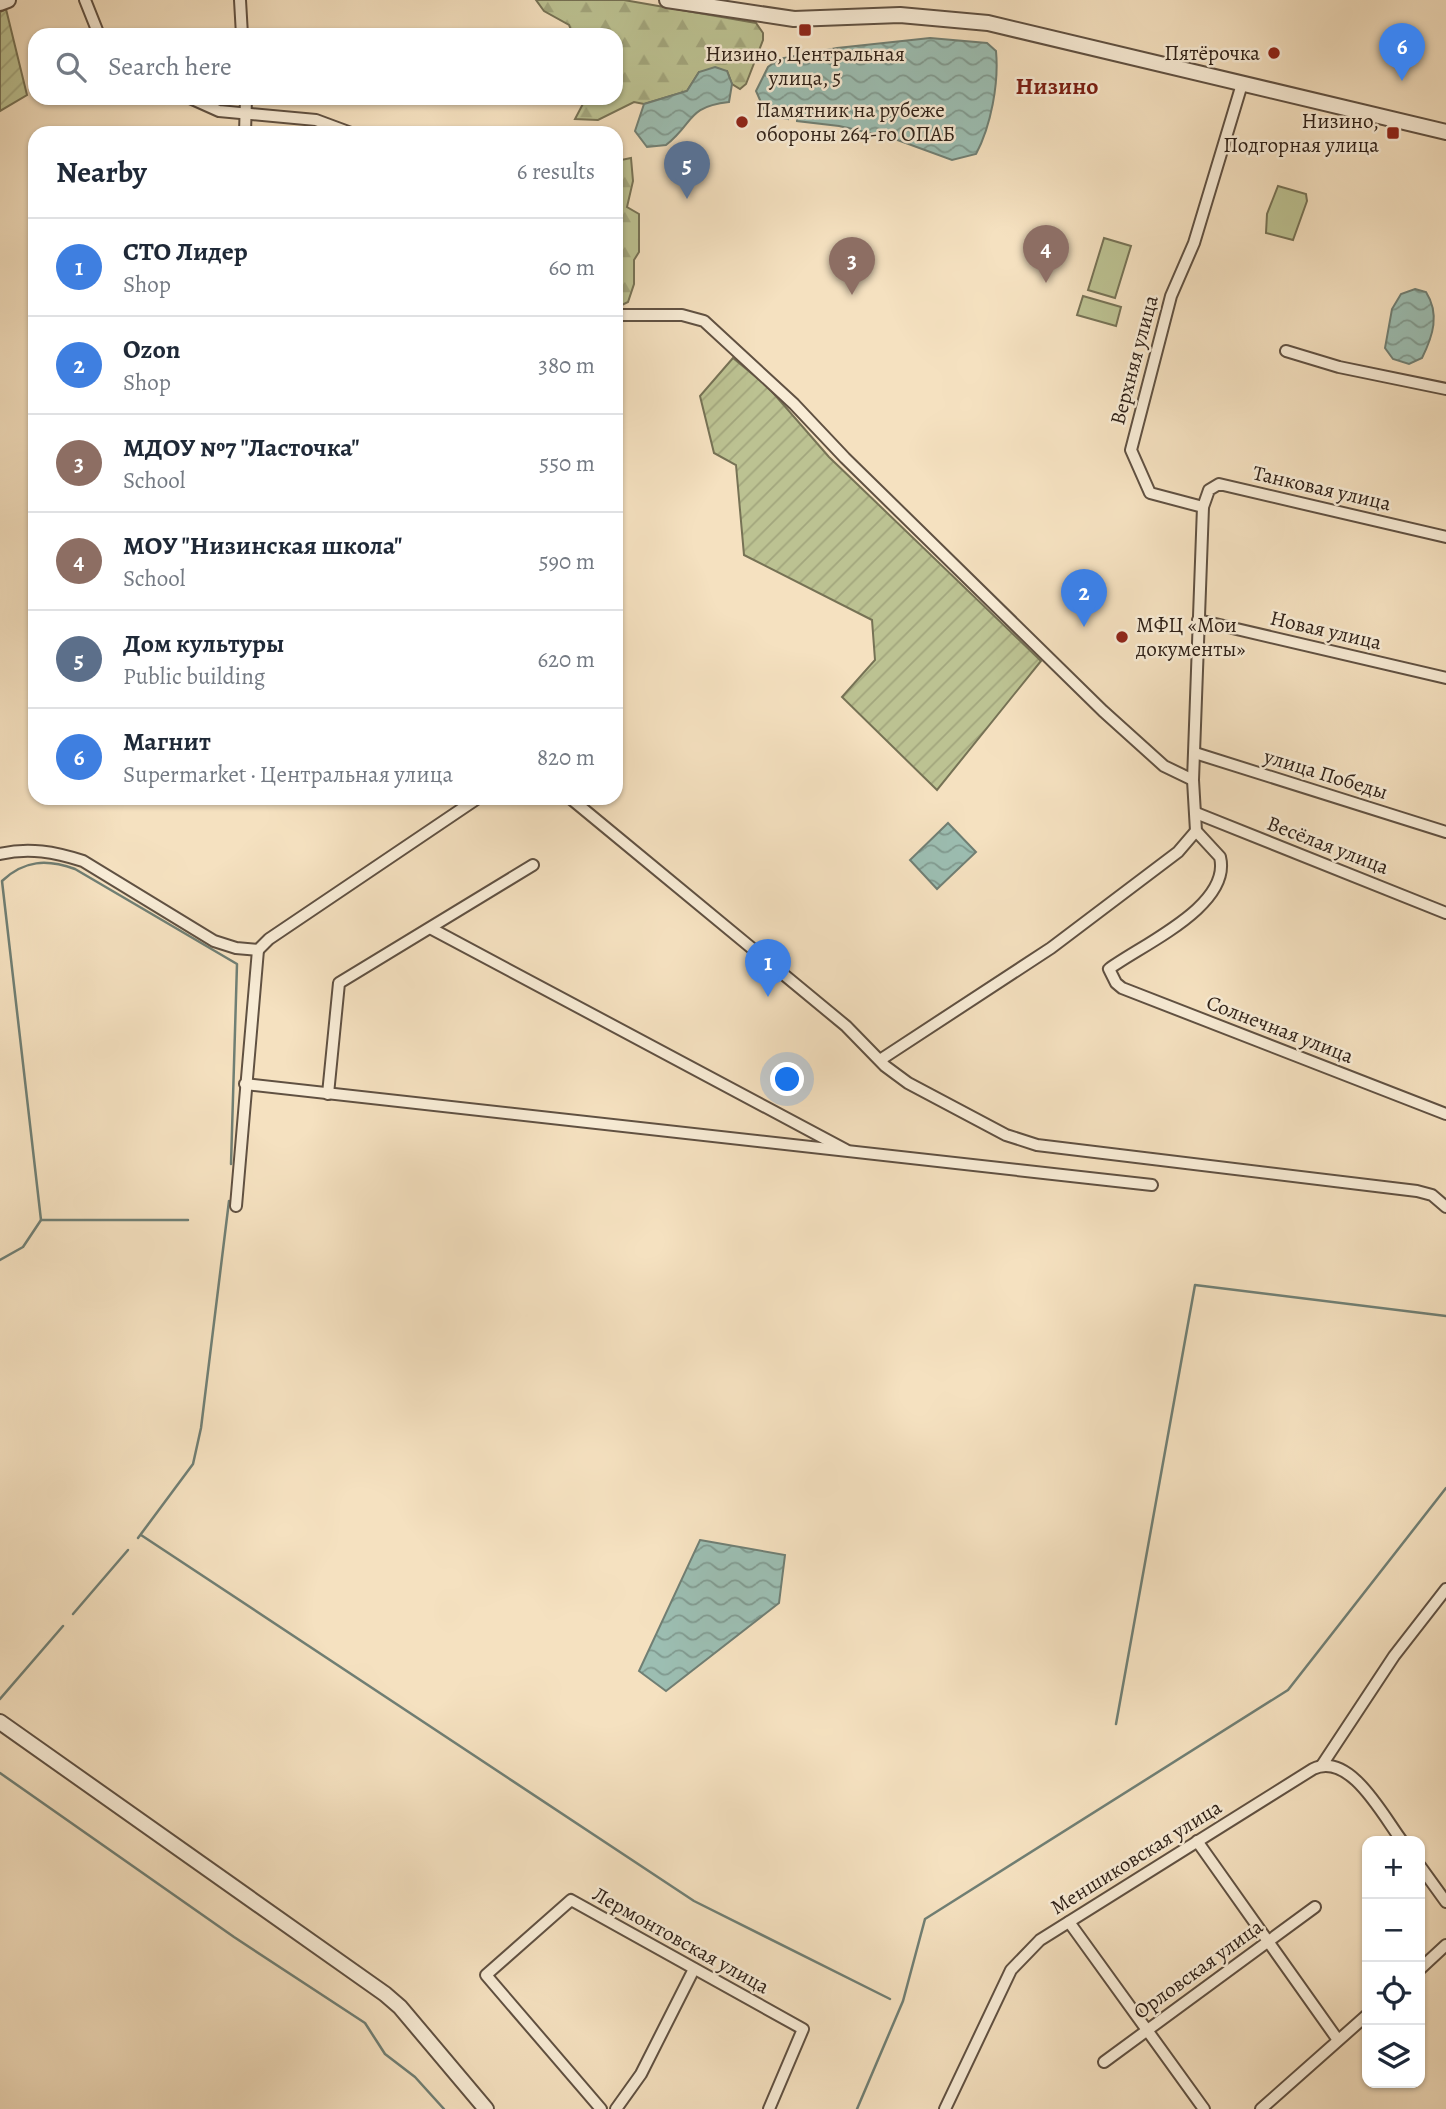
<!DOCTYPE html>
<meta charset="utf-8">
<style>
body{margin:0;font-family:Alegreya,serif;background:#f2f2f3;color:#1f2937}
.controls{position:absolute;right:21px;bottom:21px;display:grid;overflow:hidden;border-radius:14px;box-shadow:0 2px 5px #0004}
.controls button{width:63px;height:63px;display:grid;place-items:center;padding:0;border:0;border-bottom:2px solid #e0e1e3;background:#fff;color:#1f2937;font:35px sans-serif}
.you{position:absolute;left:788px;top:1080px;width:24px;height:24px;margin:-18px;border:5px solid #fff;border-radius:50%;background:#1a73e8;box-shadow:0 0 0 10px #1a73e833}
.badge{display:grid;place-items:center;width:46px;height:46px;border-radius:50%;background:#2563eb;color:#fff;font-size:23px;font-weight:700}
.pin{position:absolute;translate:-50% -58px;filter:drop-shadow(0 2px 4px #0008)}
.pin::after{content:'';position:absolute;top:37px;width:24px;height:21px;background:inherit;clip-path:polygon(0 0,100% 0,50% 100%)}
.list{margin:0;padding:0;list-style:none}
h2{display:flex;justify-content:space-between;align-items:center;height:91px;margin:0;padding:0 28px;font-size:30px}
h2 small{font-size:23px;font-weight:400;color:#747a83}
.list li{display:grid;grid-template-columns:46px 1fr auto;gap:21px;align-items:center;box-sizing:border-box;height:98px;padding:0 28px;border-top:2px solid #e0e1e3}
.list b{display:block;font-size:26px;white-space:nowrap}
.list p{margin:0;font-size:23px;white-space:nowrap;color:#747a83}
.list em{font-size:23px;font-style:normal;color:#747a83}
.icon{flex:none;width:38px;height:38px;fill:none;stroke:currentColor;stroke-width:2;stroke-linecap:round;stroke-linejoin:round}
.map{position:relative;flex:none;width:1446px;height:2109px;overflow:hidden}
.search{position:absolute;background:#fff;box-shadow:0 2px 5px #0004;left:28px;top:28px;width:595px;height:77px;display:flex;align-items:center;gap:18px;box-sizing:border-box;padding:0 24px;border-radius:21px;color:#747a83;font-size:26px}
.panel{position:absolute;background:#fff;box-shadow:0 2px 5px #0004;left:28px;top:126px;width:595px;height:679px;border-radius:21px}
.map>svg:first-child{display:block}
.forest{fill:url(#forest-firs);stroke:#767255;stroke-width:2}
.park{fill:#bcc292;stroke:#767255;stroke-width:2}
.garden{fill:url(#garden-furrows);stroke:#767255;stroke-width:2}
.water{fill:url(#water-waves);stroke:#707f74;stroke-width:2}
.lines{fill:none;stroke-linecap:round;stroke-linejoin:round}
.stream{stroke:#707f74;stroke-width:2.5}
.minor-casing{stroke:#605142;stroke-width:14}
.tertiary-casing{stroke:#605142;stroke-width:18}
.minor{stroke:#f8ecd6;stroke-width:10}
.tertiary{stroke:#f8ecd6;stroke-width:14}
.poi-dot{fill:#8f2418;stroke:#f8ecd6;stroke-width:2.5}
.labels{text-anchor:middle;stroke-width:5;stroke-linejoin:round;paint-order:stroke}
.poi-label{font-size:21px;fill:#2f2118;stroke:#f8ecd6;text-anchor:end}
.street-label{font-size:21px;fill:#2f2118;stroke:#f8ecd6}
.quarter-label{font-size:24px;font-weight:bold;fill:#7a1f14;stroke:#f8ecd6}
</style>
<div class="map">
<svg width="1446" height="2109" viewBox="0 0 1446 2109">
<defs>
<pattern id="forest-firs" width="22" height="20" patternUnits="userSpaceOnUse" patternTransform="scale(1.75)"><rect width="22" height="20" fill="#bcc292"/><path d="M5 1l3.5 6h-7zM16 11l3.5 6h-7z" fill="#a2a67d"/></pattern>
<pattern id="garden-furrows" width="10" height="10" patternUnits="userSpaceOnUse" patternTransform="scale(1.75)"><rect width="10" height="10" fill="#bcc292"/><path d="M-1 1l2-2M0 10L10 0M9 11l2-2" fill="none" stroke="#a2a67d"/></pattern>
<pattern id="water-waves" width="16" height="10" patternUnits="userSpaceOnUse" patternTransform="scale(1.75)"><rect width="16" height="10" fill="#9cbeb2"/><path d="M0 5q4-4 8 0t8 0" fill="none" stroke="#809a90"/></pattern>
</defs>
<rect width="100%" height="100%" fill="#f5e1c0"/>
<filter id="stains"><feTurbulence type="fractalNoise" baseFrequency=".00286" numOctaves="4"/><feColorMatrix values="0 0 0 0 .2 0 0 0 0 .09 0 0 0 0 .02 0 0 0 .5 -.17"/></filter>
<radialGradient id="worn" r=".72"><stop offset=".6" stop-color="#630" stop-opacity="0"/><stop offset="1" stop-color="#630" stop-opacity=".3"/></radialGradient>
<g class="forest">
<polygon points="536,0 624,0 756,23 763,33 763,40 746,84 740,89 732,84 727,71 699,72 687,91 644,104 634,102 598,120 575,119 586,98 616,98 616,35 573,35 569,25 544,11"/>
<polygon points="631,158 633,181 627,207 639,214 639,252 634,260 634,284 628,302 616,308 616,161"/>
</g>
<g class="park">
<polygon points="1278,186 1306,194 1307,201 1293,240 1266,233 1267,214"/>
<polygon points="1104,238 1131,246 1115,298 1088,290"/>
<polygon points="1083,296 1121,307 1116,326 1077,315"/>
</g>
<g class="garden">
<polygon points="6,9 27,95 0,111 0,12"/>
<polygon points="733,358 768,387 829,457 1041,661 937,790 842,697 875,660 872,620 744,555 736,465 714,453 700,396"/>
</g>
<g class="water">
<path d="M930,38L987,43L996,51C999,83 991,126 976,154L952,160L892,138L839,126L797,121V117L789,116L788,119L773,116L764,109L756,91L768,67L779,59L837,48Z"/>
<path d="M715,67L727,71L732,84L729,102C686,107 695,122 666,145L647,147L635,131L644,104L687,91L699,72Z"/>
<path d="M1415,289L1426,292C1440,314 1433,336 1422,358L1409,364L1393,359L1385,348L1392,309L1401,294Z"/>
<polygon points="948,823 976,852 937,889 910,860"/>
<polygon points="700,1540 785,1555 779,1603 666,1691 639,1671"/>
</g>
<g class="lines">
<g class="stream">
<polyline points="41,1220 188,1220"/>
<path d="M0,1260L23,1247L41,1220L2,881C24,860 47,859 75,869L237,964L231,1164"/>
<polyline points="141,1535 694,1901 890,1999"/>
<polyline points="138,1538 193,1464 201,1428 229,1201"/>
<polyline points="73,1614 128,1550"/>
<polyline points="0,1699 63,1626"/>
<polyline points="1116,1724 1195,1285 1446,1316"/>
<polyline points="0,1773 234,1937 365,2023 385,2054 415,2077 444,2109"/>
<polyline points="857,2109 903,2001 925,1919 1288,1690 1446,1488"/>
</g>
<defs>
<g id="minor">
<polyline points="85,0 99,35"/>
<polyline points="240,0 242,35"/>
<polyline points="190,98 219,111 316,120 351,133"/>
<polyline points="245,133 246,98"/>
<polyline points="616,315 682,315 704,321 794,404 845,458 1103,711 1164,766 1193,780"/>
<polyline points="1286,351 1339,367 1446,389"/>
<polyline points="1203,507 1150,493 1131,450 1171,296 1194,243 1242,84"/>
<path d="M1446,537L1219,484L1209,490L1203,507L1193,780L1196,831L1220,857C1232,906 1141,945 1109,969L1116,983L1122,988L1446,1114"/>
<polyline points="1198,620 1446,678"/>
<polyline points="1195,753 1446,832"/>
<polyline points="570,798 846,1026 885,1066 908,1083 1006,1135 1037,1145 1417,1191 1432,1195 1446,1207"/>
<polyline points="1196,813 1446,913"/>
<path d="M0,854C29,847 55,852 83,861L214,941L236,948L258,950L269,939L478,798"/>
<polyline points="432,929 846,1150"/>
<polyline points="880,1060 1051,948 1178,852 1196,831"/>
<polyline points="245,1084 1152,1185"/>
<polyline points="328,1094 339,983 533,865"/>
<polyline points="236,1206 258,950"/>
<polyline points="1322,1765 1394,1656 1446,1589"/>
<polyline points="1197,1841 1338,2040"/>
<polyline points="1420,1866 1446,1902"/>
<polyline points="1069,1922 1204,2109"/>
<polyline points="1420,1969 1446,1945"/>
<polyline points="1104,2062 1315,1907"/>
<polyline points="601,2109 486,1975 571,1900 803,2029 769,2109"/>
<polyline points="616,2109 641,2074 694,1969"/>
<path d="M945,2109L1011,1970L1040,1940L1313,1769C1350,1751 1383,1816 1402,1841"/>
<polyline points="1261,2109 1367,2015"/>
</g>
<g id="tertiary">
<polyline points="667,0 794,19 900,15 988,23 1446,132"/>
<polyline points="0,3 8,0"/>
<polyline points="0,1722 385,1994 400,2007 486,2109"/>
</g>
</defs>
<use href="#minor" class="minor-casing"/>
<use href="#tertiary" class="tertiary-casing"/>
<use href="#minor" class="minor"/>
<use href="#tertiary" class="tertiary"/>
</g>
<g class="poi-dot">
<rect x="798" y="23" width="14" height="14" rx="3.5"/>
<circle cx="1274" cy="53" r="7"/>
<circle cx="742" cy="122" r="7"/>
<rect x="1386" y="126" width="14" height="14" rx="3.5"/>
<circle cx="1122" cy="637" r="7"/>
</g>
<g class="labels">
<g class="poi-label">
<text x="1260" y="60">Пятёрочка</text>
<text x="805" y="61" text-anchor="middle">Низино, Центральная<tspan x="805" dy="24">улица, 5</tspan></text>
<text x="756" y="117" text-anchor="start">Памятник на рубеже<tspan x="756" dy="24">обороны 264-го ОПАБ</tspan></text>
<text x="1379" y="128">Низино,<tspan x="1379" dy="24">Подгорная улица</tspan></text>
<text x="1136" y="632" text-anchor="start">МФЦ «Мои<tspan x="1136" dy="24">документы»</tspan></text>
</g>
<g class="street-label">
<text transform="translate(1134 360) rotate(-75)" y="7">Верхняя улица</text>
<text transform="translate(1322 488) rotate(13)" y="7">Танковая улица</text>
<text transform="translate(1326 630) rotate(13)" y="7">Новая улица</text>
<text transform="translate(1326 774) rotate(17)" y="7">улица Победы</text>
<text transform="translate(1328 845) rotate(21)" y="7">Весёлая улица</text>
<text transform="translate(1280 1029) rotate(21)" y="7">Солнечная улица</text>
<text transform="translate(1136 1857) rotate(-32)" y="7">Меншиковская улица</text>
<text transform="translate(681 1940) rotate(29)" y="7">Лермонтовская улица</text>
<text transform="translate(1198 1969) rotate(-36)" y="7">Орловская улица</text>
</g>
<g class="quarter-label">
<text x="1057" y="94">Низино</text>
</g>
</g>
<rect width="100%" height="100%" filter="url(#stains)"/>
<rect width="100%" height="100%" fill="url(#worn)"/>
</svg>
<div class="controls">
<button>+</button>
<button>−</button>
<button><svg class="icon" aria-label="locate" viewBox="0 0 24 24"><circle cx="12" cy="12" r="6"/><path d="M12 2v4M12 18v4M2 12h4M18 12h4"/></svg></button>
<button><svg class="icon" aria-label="layers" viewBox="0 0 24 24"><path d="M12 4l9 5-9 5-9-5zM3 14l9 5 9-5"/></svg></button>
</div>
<div class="you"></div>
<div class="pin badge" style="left:768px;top:997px;background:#3f7fe0">1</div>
<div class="pin badge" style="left:1084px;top:627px;background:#3f7fe0">2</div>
<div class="pin badge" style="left:852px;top:295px;background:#8d6e63">3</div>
<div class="pin badge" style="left:1046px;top:283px;background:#8d6e63">4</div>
<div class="pin badge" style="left:687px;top:199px;background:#5c6f8a">5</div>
<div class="pin badge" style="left:1402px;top:81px;background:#3f7fe0">6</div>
<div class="search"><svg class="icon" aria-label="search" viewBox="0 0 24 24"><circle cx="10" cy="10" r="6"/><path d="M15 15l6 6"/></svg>Search here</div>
<section class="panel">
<h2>Nearby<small>6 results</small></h2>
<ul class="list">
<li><span class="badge" style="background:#3f7fe0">1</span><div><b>СТО Лидер</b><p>Shop</p></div><em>60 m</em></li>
<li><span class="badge" style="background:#3f7fe0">2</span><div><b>Ozon</b><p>Shop</p></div><em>380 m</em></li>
<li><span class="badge" style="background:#8d6e63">3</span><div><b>МДОУ №7 &quot;Ласточка&quot;</b><p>School</p></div><em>550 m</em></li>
<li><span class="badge" style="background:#8d6e63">4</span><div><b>МОУ &quot;Низинская школа&quot;</b><p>School</p></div><em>590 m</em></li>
<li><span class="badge" style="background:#5c6f8a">5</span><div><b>Дом культуры</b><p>Public building</p></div><em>620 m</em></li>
<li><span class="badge" style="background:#3f7fe0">6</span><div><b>Магнит</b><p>Supermarket · Центральная улица</p></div><em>820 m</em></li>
</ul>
</section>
</div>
